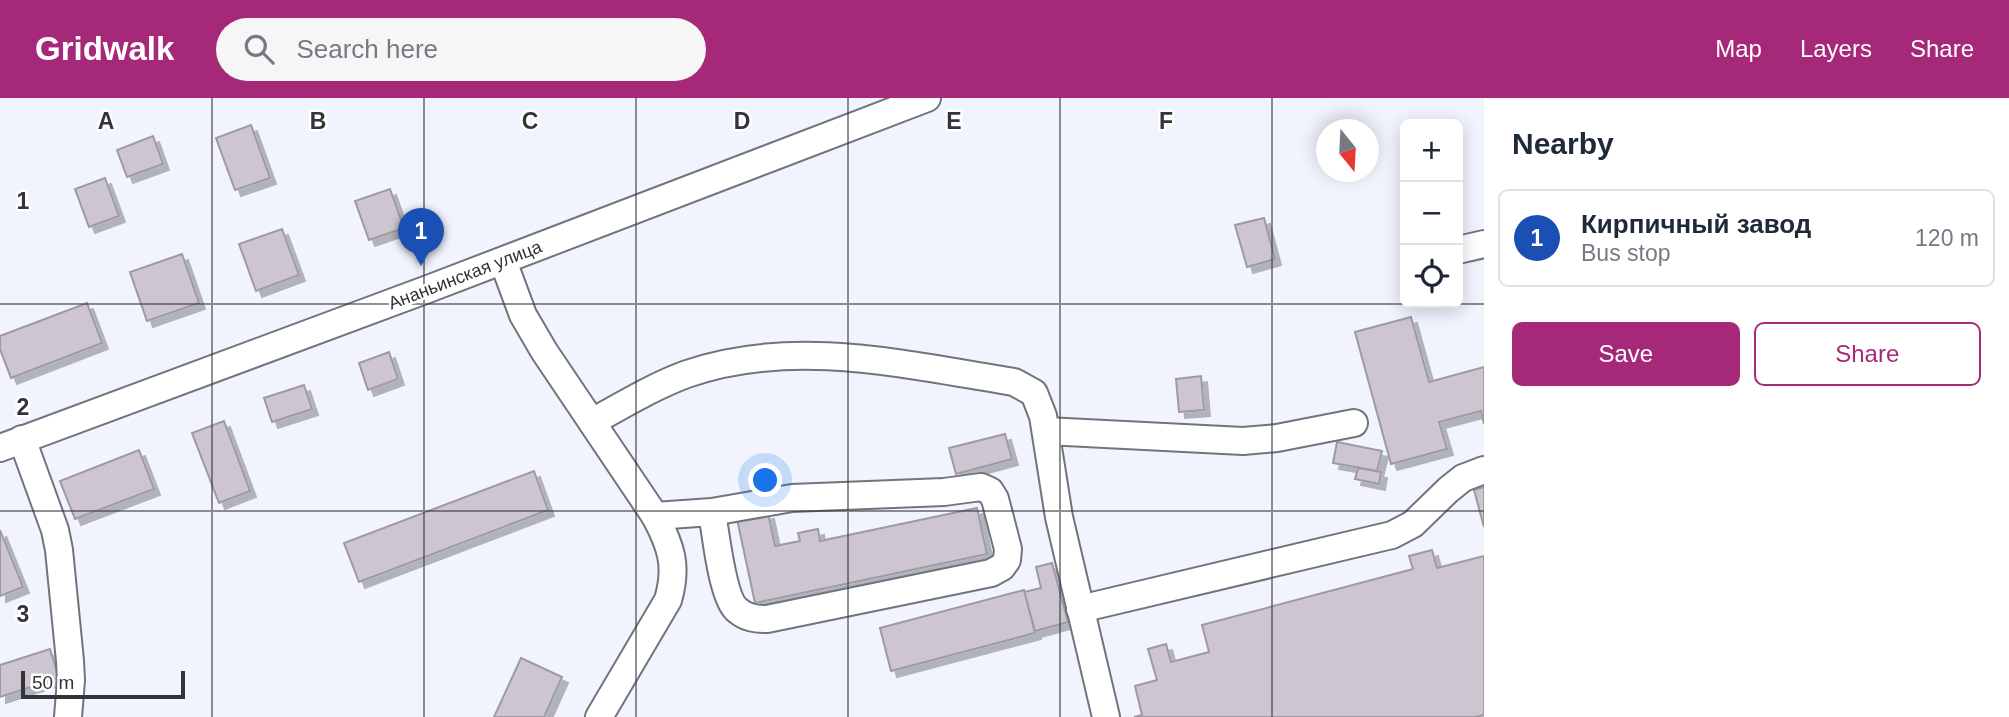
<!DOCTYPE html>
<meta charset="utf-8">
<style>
body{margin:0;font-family:Arial,sans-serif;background:#f6f6f7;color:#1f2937}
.controls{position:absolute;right:21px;top:21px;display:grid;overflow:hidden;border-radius:10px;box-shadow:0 4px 18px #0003}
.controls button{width:63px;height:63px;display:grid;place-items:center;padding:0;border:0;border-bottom:2px solid #e0e1e3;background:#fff;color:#1f2937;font:35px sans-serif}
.compass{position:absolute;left:1316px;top:21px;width:63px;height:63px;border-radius:50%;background:#fff;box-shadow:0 4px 18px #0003;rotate:162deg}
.scale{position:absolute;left:21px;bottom:18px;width:164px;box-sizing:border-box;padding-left:7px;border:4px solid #333439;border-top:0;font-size:19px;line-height:24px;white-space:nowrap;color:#333439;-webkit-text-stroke:5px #fff;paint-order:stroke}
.you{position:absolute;left:766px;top:383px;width:24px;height:24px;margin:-18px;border:5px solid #fff;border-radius:50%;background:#1a73e8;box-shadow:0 0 0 10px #1a73e833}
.badge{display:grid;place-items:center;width:46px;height:46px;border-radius:50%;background:#a62879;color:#fff;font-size:23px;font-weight:700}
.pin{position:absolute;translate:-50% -58px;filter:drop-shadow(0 2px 4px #0008)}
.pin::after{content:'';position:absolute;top:37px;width:24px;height:21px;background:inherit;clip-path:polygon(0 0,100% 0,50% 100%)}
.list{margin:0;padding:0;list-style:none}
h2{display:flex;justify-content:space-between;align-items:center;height:91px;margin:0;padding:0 28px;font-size:30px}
h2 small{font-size:23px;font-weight:400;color:#747a83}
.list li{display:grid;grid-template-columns:46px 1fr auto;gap:21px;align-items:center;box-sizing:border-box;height:98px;margin:0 14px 14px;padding:0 14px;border:2px solid #e0e1e3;border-radius:10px}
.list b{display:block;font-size:26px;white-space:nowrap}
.list p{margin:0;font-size:23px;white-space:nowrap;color:#747a83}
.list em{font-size:23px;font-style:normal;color:#747a83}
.actions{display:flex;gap:14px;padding:21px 28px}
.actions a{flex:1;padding:16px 0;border:2px solid #a62879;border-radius:10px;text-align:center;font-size:24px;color:#a62879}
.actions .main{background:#a62879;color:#fff}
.icon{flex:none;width:38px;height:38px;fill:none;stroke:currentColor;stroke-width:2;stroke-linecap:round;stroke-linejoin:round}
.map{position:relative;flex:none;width:1484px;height:619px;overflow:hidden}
header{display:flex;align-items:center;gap:42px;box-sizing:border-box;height:98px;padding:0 35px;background:#a62879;color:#fff}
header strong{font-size:33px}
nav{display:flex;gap:38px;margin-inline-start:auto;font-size:24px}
.search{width:490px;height:63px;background:#f6f6f7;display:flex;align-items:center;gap:18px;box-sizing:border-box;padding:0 24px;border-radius:38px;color:#747a83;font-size:26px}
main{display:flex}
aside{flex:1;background:#fff}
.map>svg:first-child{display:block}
.building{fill:#cdc6d1;stroke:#9f99a3;stroke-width:2;filter:url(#shadow)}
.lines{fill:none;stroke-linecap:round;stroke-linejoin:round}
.minor-casing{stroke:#70747d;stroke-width:30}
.minor{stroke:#fff;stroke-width:26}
.grid{fill:none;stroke:#333439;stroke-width:2;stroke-opacity:0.55}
.labels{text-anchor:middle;stroke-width:5;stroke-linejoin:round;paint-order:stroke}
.street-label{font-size:18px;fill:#333439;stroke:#fff}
.grid-label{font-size:23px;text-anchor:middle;font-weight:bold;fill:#333439;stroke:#fff;stroke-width:5;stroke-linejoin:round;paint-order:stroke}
</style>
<header>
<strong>Gridwalk</strong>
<div class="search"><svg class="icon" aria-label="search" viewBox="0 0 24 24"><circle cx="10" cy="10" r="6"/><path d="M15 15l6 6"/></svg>Search here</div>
<nav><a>Map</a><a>Layers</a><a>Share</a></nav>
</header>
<main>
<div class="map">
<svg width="1484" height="619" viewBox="0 0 1484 619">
<defs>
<filter id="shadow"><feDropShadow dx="6" dy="6" stdDeviation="0" flood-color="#0004"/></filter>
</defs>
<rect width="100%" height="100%" fill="#f1f4fd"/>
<g class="building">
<polygon points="251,27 270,80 235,92 216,40"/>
<polygon points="153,38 163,66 127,79 117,52"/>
<polygon points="105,80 119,118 89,129 75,91"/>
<polygon points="390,91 404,130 369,142 355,103"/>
<polygon points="1264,120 1275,161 1247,169 1235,127"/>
<polygon points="282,131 299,177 256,193 239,146"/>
<polygon points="182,156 199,205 147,223 130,174"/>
<polygon points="87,205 102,245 11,280 0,251 0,238"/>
<polygon points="1411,219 1429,284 1484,269 1484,326 1481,313 1439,324 1447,351 1391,366 1355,234"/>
<polygon points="389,254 398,281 368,292 359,265"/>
<polygon points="1201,278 1204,312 1179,314 1176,281"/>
<polygon points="304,287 312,311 272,324 264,300"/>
<polygon points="224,323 250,393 219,405 192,335"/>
<polygon points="1005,336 1012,361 956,376 949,350"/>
<polygon points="1337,344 1382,353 1377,373 1333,365"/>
<polygon points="139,352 154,391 75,421 60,383"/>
<polygon points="1358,370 1381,374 1379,386 1355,381"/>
<polygon points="534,373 548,412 359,484 344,445"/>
<polygon points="1484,389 1484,429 1474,392"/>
<polygon points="977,410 987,456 755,505 737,421 768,415 775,448 800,443 798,435 818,431 820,443"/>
<polygon points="0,432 23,489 0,498"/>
<polygon points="1432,452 1437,470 1484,458 1484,617 1475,619 1134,619 1142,617 1135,588 1157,582 1148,551 1166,546 1171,564 1209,554 1202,527 1413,471 1409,458"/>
<polygon points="1052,465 1068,524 1035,533 1024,494 1041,490 1036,469"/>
<polygon points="1024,492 1035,535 891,573 880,530"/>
<polygon points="50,551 59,580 0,599 0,567"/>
<polygon points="521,560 562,579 544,619 494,619"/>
</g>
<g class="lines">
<defs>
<g id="minor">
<polyline points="1458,152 1484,146"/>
<path d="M503,163L523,217L544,253L655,418C671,448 678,468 668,502L599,619"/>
<path d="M592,324C623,307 654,288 687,276C793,239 907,267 1014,284L1034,295L1043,318L1059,419L1106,619"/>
<polyline points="1046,333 1243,343 1277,340 1354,325"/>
<polyline points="22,341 55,432 59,452 70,563 71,582 68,619"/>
<polyline points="0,350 428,191 927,0"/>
<path d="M655,418L712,414L792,400L944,394L981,389L990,393L995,401L1008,451L1007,462L1002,469L991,475L767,521C755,521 746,520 736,511C722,497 716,437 712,414"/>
<polyline points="1080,511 1392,437 1413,426 1448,392 1463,380 1484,372"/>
</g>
</defs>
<use href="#minor" class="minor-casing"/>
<use href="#minor" class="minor"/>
</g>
<path class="grid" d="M212,0V619M424,0V619M636,0V619M848,0V619M1060,0V619M1272,0V619M0,206H1484M0,413H1484"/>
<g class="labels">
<g class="street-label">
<text transform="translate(465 177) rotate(-21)" y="6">Ананьинская улица</text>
</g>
</g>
<g class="grid-label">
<text x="106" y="31">A</text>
<text x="318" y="31">B</text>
<text x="530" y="31">C</text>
<text x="742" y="31">D</text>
<text x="954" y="31">E</text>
<text x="1166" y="31">F</text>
<text x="23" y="111">1</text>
<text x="23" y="317">2</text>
<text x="23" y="524">3</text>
</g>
</svg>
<div class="controls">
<button>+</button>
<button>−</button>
<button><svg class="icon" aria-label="locate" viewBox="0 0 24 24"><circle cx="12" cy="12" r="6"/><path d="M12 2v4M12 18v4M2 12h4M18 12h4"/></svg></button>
</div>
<svg class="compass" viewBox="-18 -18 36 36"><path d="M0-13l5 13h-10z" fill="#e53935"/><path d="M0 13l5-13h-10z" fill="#747a83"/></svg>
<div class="scale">50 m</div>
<div class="you"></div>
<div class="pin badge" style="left:421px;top:168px;background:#1a4fb4">1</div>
</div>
<aside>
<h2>Nearby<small></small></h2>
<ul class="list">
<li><span class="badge" style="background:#1a4fb4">1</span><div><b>Кирпичный завод</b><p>Bus stop</p></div><em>120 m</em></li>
</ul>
<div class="actions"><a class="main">Save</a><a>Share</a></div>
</aside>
</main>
